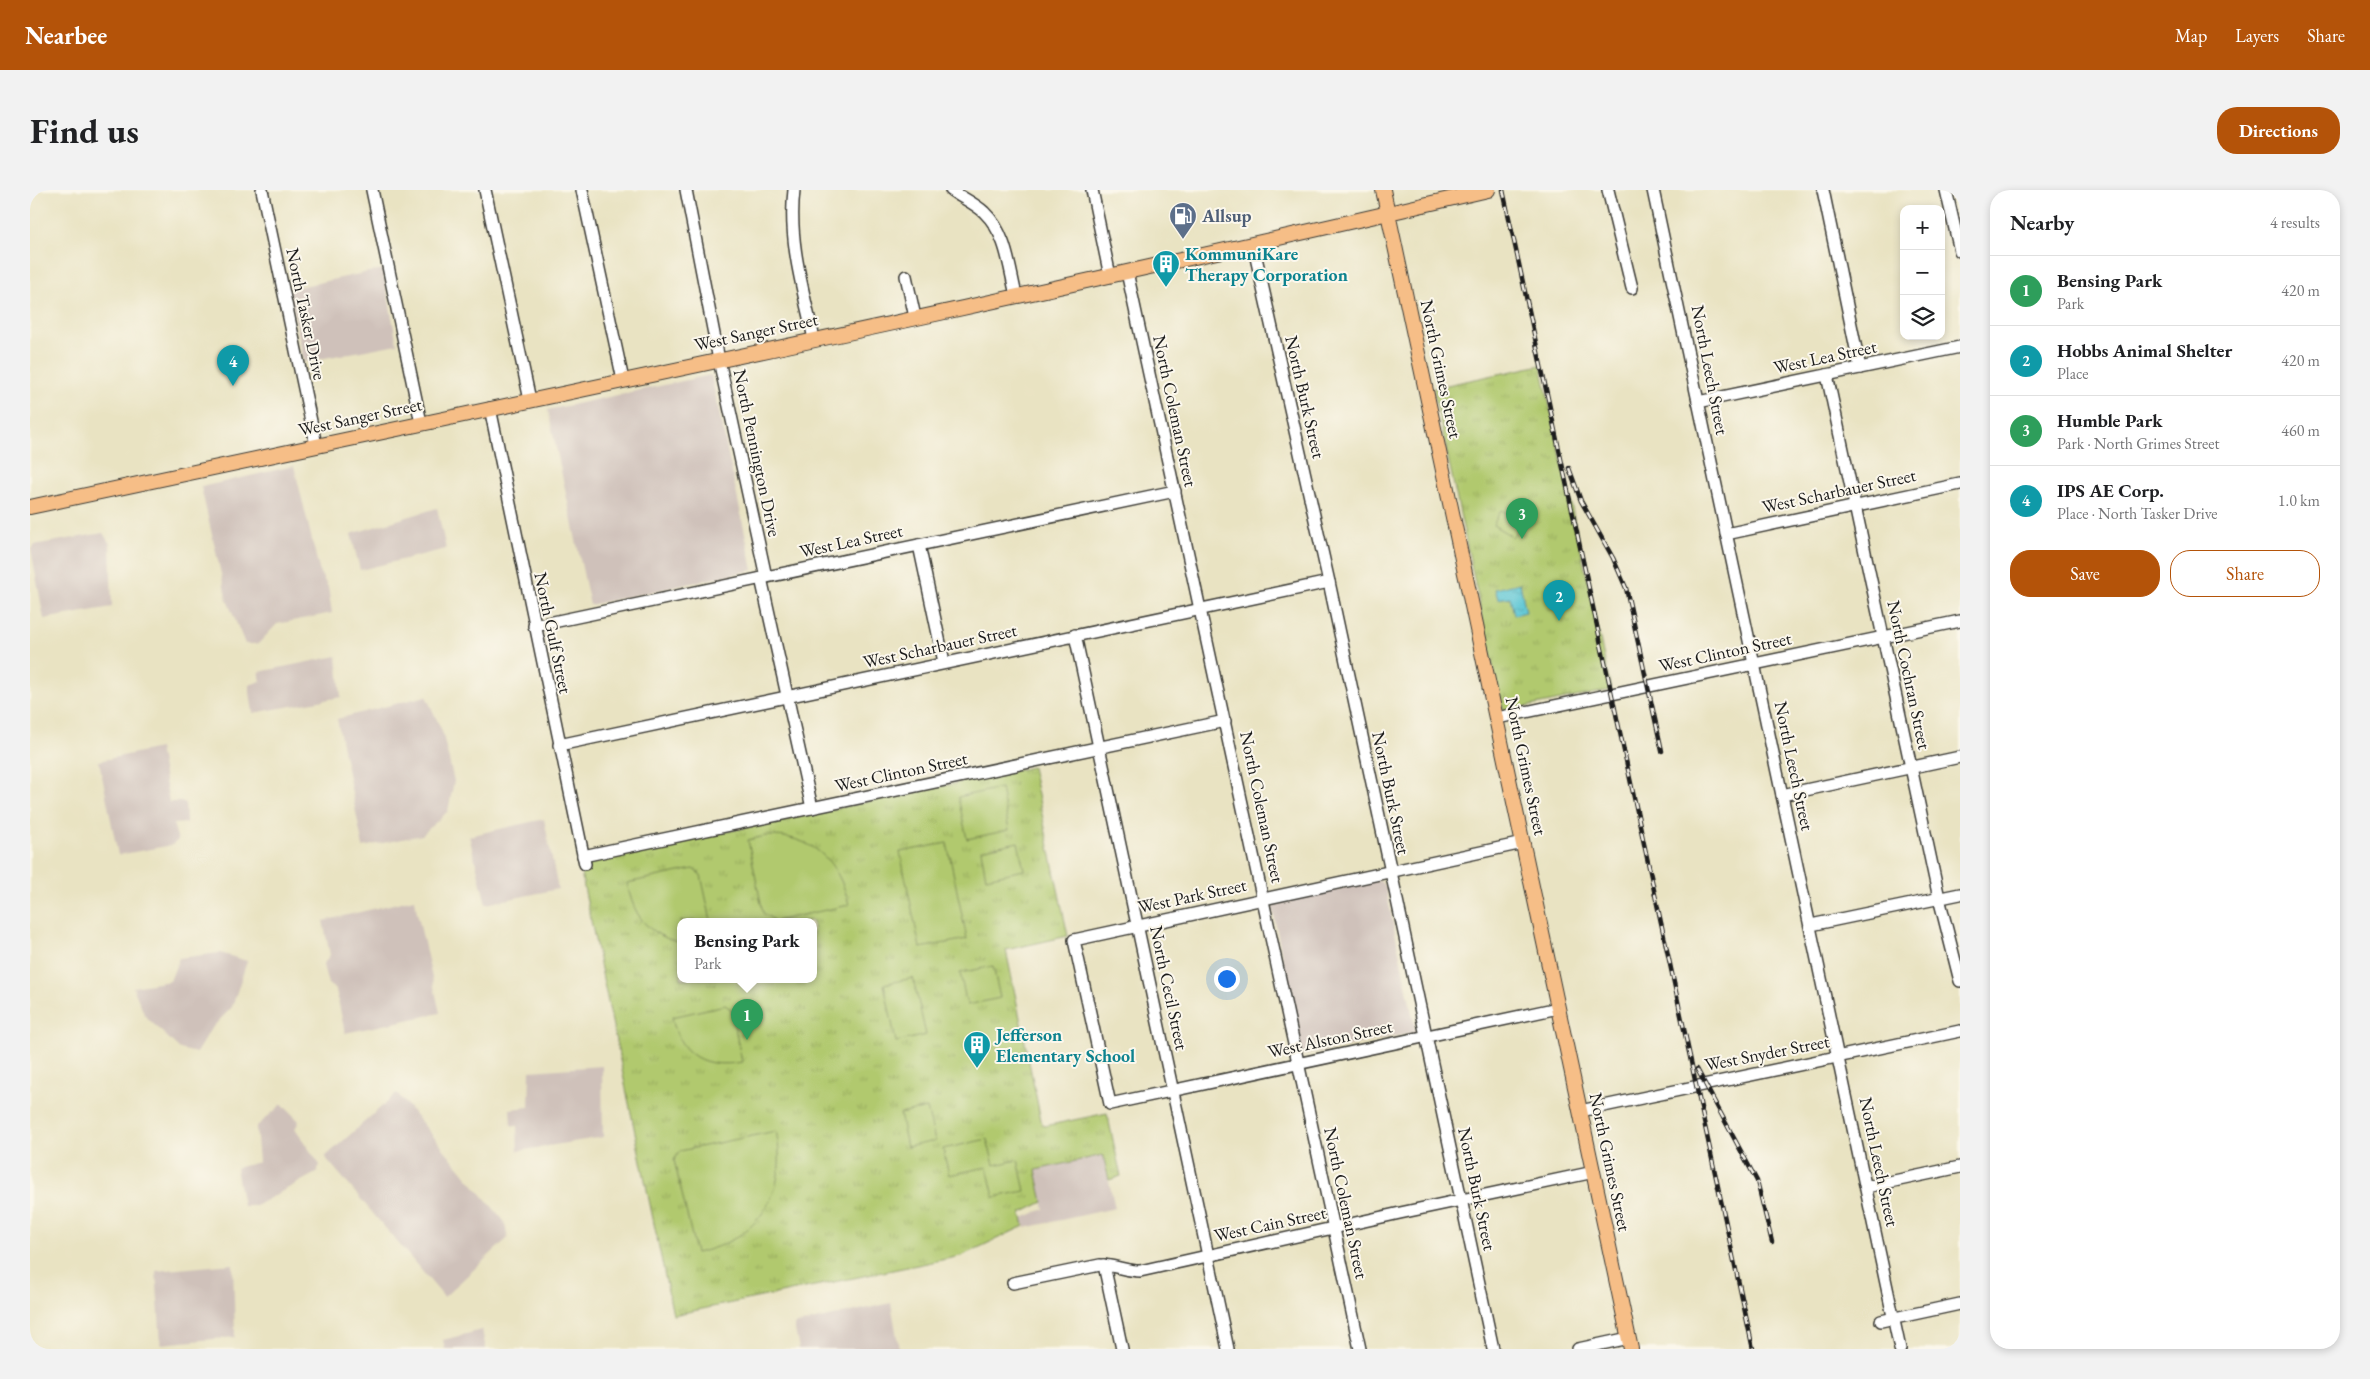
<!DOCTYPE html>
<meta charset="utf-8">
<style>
body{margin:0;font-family:"EB Garamond",serif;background:#f2f2f2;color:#202124}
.controls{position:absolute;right:15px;top:15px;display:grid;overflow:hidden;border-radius:10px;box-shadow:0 2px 8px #0003}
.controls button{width:45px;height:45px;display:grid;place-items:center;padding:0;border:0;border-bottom:1px solid #e0e0e0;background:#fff;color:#202124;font:25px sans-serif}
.you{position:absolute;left:1196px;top:788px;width:18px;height:18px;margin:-12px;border:4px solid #fff;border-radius:50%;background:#1a73e8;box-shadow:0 0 0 8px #1a73e833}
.badge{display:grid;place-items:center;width:32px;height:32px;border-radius:50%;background:#b45309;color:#fff;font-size:16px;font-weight:700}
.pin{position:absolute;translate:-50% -41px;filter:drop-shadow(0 1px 2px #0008)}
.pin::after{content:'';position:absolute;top:26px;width:18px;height:15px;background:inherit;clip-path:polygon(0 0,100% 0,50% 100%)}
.popup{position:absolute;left:647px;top:728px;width:140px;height:65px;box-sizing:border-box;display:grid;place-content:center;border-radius:10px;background:#fff;filter:drop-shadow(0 1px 4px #0005);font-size:16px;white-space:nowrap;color:#757577}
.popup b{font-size:19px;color:#202124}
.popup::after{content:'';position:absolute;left:50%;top:100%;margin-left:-10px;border:10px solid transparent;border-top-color:#fff}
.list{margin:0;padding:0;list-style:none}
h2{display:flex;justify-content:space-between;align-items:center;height:65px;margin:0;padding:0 20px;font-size:21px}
h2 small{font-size:16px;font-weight:400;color:#757577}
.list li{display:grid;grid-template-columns:32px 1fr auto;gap:15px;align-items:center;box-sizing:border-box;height:70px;padding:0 20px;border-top:1px solid #e0e0e0}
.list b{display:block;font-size:19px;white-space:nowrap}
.list p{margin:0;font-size:16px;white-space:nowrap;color:#757577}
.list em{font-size:16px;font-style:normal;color:#757577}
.actions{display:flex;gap:10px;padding:15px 20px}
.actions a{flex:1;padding:11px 0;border:1px solid #b45309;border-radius:20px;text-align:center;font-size:18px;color:#b45309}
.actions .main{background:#b45309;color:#fff}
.icon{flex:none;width:28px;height:28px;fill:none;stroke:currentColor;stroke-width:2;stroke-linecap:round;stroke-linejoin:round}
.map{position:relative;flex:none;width:1930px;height:1159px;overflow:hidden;border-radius:20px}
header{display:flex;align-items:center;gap:30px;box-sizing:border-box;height:70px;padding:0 25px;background:#b45309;color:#fff}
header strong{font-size:24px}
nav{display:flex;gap:28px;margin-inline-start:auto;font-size:18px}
.intro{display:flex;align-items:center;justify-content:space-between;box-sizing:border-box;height:120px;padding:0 30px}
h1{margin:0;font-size:35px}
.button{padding:12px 22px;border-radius:20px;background:#b45309;color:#fff;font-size:18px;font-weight:700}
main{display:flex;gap:30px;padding:0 30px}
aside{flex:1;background:#fff;border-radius:20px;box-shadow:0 2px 8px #0003}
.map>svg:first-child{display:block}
.industrial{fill:#cfc1ba}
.grass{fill:url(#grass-tufts);stroke:#667245;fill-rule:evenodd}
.pitch{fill:#b1c96e;stroke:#667245}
.water{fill:url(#water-ripples);stroke:#3c7178}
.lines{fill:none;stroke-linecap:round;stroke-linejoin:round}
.minor-casing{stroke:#3b3a35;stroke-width:14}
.major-casing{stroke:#3b3a35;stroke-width:16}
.minor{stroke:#fff;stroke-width:11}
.major{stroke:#f6be87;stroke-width:14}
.rail-casing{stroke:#1c1c1c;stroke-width:4.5}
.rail{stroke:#fbf7ec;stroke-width:2.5;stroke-dasharray:8;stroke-linecap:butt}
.labels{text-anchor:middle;stroke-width:4;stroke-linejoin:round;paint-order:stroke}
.service-label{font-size:18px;font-weight:bold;fill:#4e5e75;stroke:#fbf7ec;text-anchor:start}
.culture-label{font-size:18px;font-weight:bold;fill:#0d838f;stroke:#fbf7ec;text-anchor:start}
.street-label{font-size:18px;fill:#1c1c1c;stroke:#fbf7ec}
</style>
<header>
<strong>Nearbee</strong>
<nav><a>Map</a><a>Layers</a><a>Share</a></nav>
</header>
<div class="intro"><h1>Find us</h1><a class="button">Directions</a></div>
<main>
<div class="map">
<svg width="1930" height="1159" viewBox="0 0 1930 1159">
<defs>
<pattern id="grass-tufts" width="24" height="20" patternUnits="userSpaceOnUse" patternTransform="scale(1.25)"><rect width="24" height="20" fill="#b1c96e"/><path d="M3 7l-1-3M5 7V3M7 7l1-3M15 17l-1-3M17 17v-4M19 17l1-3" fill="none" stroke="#98ac5f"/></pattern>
<pattern id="water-ripples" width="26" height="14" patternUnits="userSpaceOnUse" patternTransform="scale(1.25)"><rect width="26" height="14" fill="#5bc6d4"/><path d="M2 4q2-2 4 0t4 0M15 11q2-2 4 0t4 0" fill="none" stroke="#4faab5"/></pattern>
</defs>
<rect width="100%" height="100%" fill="#fbf7ec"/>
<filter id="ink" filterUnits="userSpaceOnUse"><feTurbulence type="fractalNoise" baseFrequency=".02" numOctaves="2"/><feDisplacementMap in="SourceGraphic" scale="10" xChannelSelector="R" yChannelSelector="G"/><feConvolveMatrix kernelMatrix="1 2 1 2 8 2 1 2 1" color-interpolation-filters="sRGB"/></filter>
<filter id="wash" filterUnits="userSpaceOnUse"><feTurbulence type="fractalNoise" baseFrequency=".0096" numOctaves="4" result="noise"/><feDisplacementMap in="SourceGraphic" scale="20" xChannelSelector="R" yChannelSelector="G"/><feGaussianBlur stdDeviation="1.12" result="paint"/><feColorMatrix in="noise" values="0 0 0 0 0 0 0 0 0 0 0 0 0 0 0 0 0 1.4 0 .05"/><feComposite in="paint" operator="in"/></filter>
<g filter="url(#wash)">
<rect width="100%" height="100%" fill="#e9e3c2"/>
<g class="industrial">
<polygon points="353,79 367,154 274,172 259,99"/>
<polygon points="681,185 723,380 560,415 518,220"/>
<polygon points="264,276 290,383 298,397 302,423 247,434 228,454 215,454 197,410 171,297"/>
<polygon points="407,318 416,359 330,380 321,344"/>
<polygon points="73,343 80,354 82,417 14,429 1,359 4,355"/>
<polygon points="307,466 311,507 223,523 219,495 231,491 229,482"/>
<polygon points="396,506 412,541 424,591 418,621 392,645 333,657 307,529"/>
<polygon points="129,558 139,612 155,612 156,633 143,634 148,650 142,655 88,665 69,571"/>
<polygon points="514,629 528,699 456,714 439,646"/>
<polygon points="1348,690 1355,695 1386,842 1272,866 1242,716 1245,713"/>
<polygon points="384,709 410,823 315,843 306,800 298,794 293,775 300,765 293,731"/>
<polygon points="190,763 217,771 202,817 180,840 166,863 150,859 115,826 103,797 140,791 149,768"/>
<polygon points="572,876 573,947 488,961 487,936 481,935 480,919 499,917 500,881"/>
<polygon points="367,903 474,1031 478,1048 414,1107 295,967"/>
<polygon points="252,914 269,931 265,939 290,975 286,983 225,1016 213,1016 206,978 229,972 226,937"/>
<polygon points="1073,965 1085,1018 995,1038 993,1028 1014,1019 1006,980"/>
<polygon points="203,1074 205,1147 131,1154 126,1081"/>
<polygon points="861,1113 869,1159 769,1159 764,1135"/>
<polygon points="452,1140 456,1159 415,1159 413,1150"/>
</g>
<g class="grass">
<polygon points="1511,175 1581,500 1475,521 1471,514 1403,198"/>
<path d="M1002,577L1038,746L976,760L1012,935L1015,936L1077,923L1091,986L1079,990L1073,965L1006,980L1013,1012L991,1023L994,1036L931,1066L643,1125L549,673ZM651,731H783V789H651Z"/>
</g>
<g class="pitch">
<polygon points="1471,320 1492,332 1483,347 1463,335"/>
<polygon points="971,598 979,640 937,649 928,607"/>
<path d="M735,646C782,644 809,671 819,715L745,731L733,723L718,650Z"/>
<polygon points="988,652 994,680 956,688 951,660"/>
<polygon points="917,653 937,749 890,758 870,662"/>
<path d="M663,679L671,685L681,731H651V753C617,744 604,727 597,693Z"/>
<polygon points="963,776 970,808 937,815 930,783"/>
<polygon points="883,788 896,845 866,852 854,794"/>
<path d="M695,815L701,819L712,872C675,879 649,866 642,827Z"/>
<polygon points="897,918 905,951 877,957 870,924"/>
<path d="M746,941C760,1004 727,1050 666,1063L644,970L650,961Z"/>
<polygon points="957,949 964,975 988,970 995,1001 964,1007 957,977 919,985 913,959"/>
</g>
<polygon class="water" points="1490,393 1496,422 1484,425 1480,407 1468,409 1465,399"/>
</g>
<g filter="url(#ink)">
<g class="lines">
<defs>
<g id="minor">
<polyline points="232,0 286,255"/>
<polyline points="342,0 391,233"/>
<polyline points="455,0 500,210"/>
<polyline points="552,0 593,190"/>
<polyline points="656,0 689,170 736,387"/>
<path d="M764,0C758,51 773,99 784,149"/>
<path d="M921,0C932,8 944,13 954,22C977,44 979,77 986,105"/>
<polyline points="1062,0 1080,86"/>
<polyline points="1578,0 1602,98"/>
<polyline points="1623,0 1870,1159"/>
<polyline points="1793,0 1830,178"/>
<polyline points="1916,0 1930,61"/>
<polyline points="1223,54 1299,392 1463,1159"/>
<polyline points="1097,82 1330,1159"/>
<polyline points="876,86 885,127"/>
<polyline points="1797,185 1909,708 1930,791"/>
<polyline points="1668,212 1930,157"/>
<polyline points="460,218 555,674"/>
<polyline points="1696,344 1930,294"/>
<polyline points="889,355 914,472"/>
<polyline points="731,388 782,618"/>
<polyline points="504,436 1145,301"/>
<polyline points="1045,445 1198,1159"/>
<polyline points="1467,528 1930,431"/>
<polyline points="529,555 1299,392"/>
<polyline points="1752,605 1930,567"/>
<polyline points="1493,653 1044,750 1080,914 1528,818"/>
<polyline points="553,666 1195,531"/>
<polyline points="1781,735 1930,704"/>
<polyline points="1550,921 1930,841"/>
<polyline points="1836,997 1930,977"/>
<polyline points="1074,1075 1092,1159"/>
<path d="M983,1093L1070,1075C1084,1075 1096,1081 1110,1081L1370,1023L1564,982"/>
<polyline points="1851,1131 1930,1114"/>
<polyline points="1548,1159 1599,1148"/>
</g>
<g id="major">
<polyline points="1353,0 1601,1159"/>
<path d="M0,317C486,213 974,113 1458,0"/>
</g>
</defs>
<use href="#minor" class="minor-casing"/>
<use href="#major" class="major-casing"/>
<use href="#minor" class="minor"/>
<use href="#major" class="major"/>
<defs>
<g id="rail">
<polyline points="1473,0 1723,1159"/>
<polyline points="1539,278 1551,311 1583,368 1596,398 1632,561"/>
<polyline points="1667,879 1727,991 1742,1052"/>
</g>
</defs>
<use href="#rail" class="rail-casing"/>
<use href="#rail" class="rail"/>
</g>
</g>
<defs>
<symbol id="fuel-pin" viewBox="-11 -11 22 30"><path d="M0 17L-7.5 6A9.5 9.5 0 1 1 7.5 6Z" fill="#5c6f8a" stroke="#fbf7ec"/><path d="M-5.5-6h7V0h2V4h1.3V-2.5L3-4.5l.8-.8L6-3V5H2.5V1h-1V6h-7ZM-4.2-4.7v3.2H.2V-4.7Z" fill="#fff"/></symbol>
<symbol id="building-pin" viewBox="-11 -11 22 30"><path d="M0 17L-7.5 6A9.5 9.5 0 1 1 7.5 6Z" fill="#0f9aa8" stroke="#fbf7ec"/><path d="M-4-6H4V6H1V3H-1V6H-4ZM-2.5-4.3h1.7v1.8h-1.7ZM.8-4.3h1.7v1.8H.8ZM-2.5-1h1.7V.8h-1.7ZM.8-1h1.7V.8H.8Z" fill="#fff"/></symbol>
</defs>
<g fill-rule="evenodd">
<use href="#fuel-pin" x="1137" y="10" width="32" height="43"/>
<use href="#building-pin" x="1120" y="58" width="32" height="43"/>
<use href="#building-pin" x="931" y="839" width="32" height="43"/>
</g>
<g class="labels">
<g class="service-label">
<text x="1172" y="32">Allsup</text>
</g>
<g class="culture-label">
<text x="1155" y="70">KommuniKare<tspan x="1155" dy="21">Therapy Corporation</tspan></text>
<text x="966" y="851">Jefferson<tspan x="966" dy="21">Elementary School</tspan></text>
</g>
<g class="street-label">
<text transform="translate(276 124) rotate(78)" y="6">North Tasker Drive</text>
<text transform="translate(726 142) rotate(-12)" y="6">West Sanger Street</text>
<text transform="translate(1795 167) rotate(-12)" y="6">West Lea Street</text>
<text transform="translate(1411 179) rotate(78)" y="6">North Grimes Street</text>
<text transform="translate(1680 180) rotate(79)" y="6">North Leech Street</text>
<text transform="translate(1275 207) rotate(77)" y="6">North Burk Street</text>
<text transform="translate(1145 221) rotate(78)" y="6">North Coleman Street</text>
<text transform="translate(330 227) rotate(-12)" y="6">West Sanger Street</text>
<text transform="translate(727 263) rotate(78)" y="6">North Pennington Drive</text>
<text transform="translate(1809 301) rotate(-12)" y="6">West Scharbauer Street</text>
<text transform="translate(821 351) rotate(-12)" y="6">West Lea Street</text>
<text transform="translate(523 443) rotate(78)" y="6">North Gulf Street</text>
<text transform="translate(910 456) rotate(-12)" y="6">West Scharbauer Street</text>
<text transform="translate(1695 462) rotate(-12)" y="6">West Clinton Street</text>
<text transform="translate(1879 485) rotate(78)" y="6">North Cochran Street</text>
<text transform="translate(1496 576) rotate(78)" y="6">North Grimes Street</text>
<text transform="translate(1764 576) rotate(78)" y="6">North Leech Street</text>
<text transform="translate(871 582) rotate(-12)" y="6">West Clinton Street</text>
<text transform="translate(1361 603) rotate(78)" y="6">North Burk Street</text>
<text transform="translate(1232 617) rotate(78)" y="6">North Coleman Street</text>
<text transform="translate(1162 706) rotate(-12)" y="6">West Park Street</text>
<text transform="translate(1139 798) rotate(78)" y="6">North Cecil Street</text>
<text transform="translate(1300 849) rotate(-12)" y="6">West Alston Street</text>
<text transform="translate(1737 863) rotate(-11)" y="6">West Snyder Street</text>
<text transform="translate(1580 972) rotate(78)" y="6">North Grimes Street</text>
<text transform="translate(1849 972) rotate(78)" y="6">North Leech Street</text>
<text transform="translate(1447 999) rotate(78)" y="6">North Burk Street</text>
<text transform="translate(1316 1013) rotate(78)" y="6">North Coleman Street</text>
<text transform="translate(1240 1034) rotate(-12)" y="6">West Cain Street</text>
</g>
</g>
</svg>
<div class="controls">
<button>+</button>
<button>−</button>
<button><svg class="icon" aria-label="layers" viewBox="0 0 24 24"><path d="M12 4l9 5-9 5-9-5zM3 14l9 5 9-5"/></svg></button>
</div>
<div class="you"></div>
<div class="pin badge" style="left:717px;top:850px;background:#2e9e5b">1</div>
<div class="popup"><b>Bensing Park</b>Park</div>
<div class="pin badge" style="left:1529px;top:431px;background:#0f9aa8">2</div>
<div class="pin badge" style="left:1492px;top:349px;background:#2e9e5b">3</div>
<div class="pin badge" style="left:203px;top:196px;background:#0f9aa8">4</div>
</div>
<aside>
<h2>Nearby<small>4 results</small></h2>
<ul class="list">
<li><span class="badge" style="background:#2e9e5b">1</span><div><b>Bensing Park</b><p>Park</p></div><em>420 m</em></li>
<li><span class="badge" style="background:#0f9aa8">2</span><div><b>Hobbs Animal Shelter</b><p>Place</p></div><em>420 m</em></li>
<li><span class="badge" style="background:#2e9e5b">3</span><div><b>Humble Park</b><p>Park · North Grimes Street</p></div><em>460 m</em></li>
<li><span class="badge" style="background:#0f9aa8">4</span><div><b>IPS AE Corp.</b><p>Place · North Tasker Drive</p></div><em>1.0 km</em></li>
</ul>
<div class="actions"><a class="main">Save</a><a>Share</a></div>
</aside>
</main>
